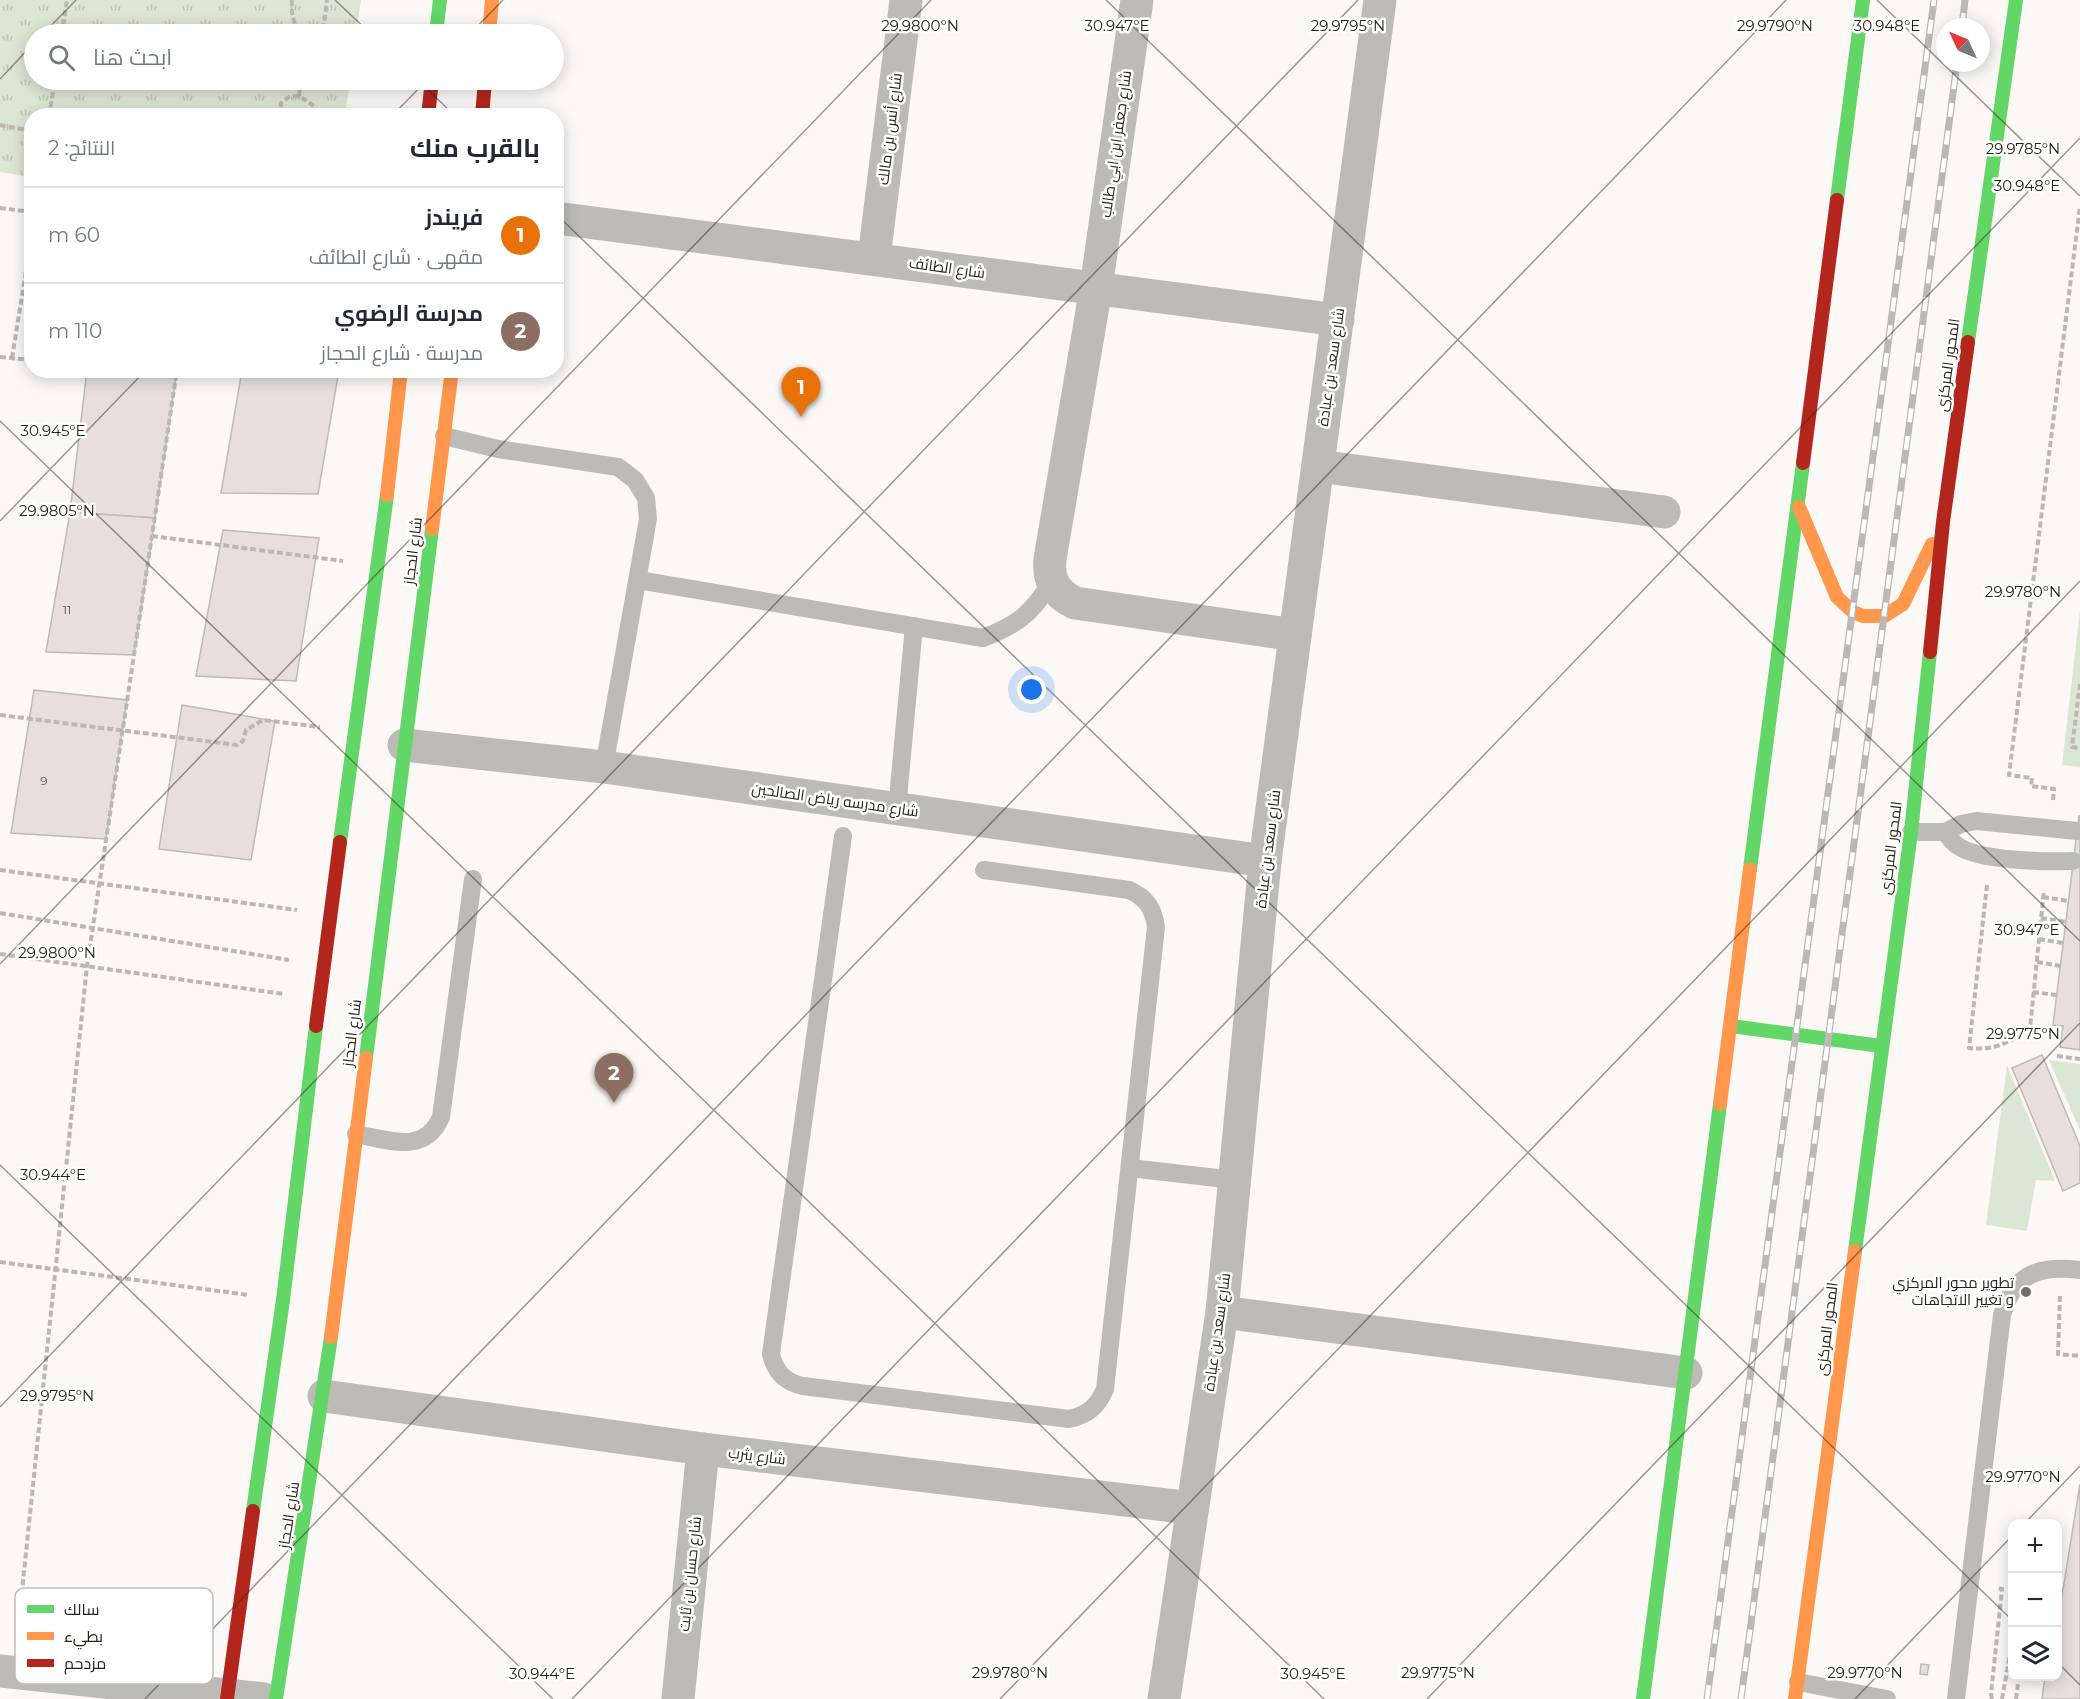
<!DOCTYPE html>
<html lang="ar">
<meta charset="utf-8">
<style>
body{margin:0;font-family:Montserrat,Cairo,sans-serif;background:#f2f2f3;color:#1f2937;direction:rtl}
.controls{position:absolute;right:18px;bottom:18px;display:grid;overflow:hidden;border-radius:12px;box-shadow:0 3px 15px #0003}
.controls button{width:54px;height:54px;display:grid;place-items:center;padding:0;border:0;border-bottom:2px solid #e0e1e3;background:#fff;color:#1f2937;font:30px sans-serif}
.compass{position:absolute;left:1936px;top:18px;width:54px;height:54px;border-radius:50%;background:#fff;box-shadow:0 3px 15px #0003;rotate:314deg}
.you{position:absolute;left:1032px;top:690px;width:21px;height:21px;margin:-15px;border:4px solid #fff;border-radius:50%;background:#1a73e8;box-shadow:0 0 0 9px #1a73e833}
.badge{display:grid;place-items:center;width:39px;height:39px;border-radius:50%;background:#d93025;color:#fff;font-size:20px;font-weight:700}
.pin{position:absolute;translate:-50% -50px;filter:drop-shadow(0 2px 3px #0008)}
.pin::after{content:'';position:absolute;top:32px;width:21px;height:18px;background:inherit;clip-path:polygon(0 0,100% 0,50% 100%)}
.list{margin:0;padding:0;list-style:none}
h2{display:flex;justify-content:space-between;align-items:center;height:78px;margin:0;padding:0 24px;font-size:26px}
h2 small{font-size:20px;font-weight:400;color:#747a83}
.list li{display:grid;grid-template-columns:39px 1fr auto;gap:18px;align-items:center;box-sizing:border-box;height:96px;padding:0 24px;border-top:2px solid #e0e1e3}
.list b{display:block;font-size:22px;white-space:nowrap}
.list p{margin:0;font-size:20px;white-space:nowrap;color:#747a83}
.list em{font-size:20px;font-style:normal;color:#747a83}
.icon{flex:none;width:33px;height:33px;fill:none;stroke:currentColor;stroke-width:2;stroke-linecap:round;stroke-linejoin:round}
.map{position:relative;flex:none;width:2080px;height:1699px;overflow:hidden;direction:ltr}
.search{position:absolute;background:#fff;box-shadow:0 3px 15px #0003;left:24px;top:24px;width:540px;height:66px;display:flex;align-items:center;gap:15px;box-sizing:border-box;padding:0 21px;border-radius:33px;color:#747a83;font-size:22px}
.panel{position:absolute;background:#fff;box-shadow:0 3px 15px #0003;left:24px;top:108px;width:540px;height:270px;border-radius:24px;direction:rtl}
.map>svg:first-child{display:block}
.park{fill:url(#park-tufts)}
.garden{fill:#dce6d4}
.building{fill:#e8dfdd;stroke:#c1b9b7;stroke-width:1.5}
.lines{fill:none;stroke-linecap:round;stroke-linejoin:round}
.path{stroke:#bab7b4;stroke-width:4;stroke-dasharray:6 3;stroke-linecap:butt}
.lane{stroke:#bdbbb6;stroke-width:18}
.street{stroke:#bdbbb6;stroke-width:33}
.fast{stroke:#63d668;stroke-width:14}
.slow{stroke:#ff974d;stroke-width:14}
.jam{stroke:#b3261e;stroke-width:14}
.rail-casing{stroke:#bbb9b5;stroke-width:7}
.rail{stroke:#fff;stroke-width:4.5;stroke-dasharray:14;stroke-linecap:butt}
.ticks{fill:none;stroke:#292316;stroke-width:1.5;stroke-opacity:0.45}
.poi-dot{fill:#726e64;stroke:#fff;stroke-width:2}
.labels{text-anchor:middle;stroke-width:5;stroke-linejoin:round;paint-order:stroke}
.number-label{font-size:12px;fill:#5a5349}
.street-label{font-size:15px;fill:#292316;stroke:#fff}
.poi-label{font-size:15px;fill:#292316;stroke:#fff;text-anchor:end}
.key{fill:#fff;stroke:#bfbdb9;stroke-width:1.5}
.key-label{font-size:16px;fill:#292316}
.ticks-label{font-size:15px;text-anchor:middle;fill:#292316;stroke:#fff;stroke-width:5;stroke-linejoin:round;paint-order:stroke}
</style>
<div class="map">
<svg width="2080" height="1699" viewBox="0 0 2080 1699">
<defs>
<pattern id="park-tufts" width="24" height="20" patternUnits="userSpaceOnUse" patternTransform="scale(1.5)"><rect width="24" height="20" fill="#dce6d4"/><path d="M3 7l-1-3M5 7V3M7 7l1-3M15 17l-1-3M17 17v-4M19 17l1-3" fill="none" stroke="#bdc5b5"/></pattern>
</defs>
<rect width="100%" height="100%" fill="#fbf8f5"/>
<polygon class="park" points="0,0 361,0 356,34 34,34 34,80 350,80 345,115 32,116 31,177 0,172"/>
<g class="garden">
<polygon points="2080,610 2080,767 2062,765"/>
<polygon points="2049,1060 2080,1064 2080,1130"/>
<polygon points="2007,1065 2055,1181 2036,1180 2027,1231 1986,1225"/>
</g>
<g class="building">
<polygon points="87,370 122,370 176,377 155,518 70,512"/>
<polygon points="242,370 339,370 318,494 221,493"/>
<polygon points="70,512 155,518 134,655 46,652"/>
<polygon points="223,530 319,538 296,681 196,676"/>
<polygon points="34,690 127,700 106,839 11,833"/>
<polygon points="182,705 275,721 251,860 159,849"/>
<polygon points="2079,816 2080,816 2080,1050 2060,1047 2063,1026 2053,1025"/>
<polygon points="2042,1055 2080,1146 2080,1183 2063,1191 2012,1068"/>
<polygon points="2080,1484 2080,1699 2042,1699 2045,1676 2058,1676 2058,1601 2061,1602"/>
<polygon points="1921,1664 1929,1665 1927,1675 1920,1674"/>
</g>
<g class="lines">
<g class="path">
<path d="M292,0C290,23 300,46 324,24L327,0"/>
<polyline points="62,34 67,0"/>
<polyline points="299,96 301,80"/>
<polyline points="49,116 55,80"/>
<polyline points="280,116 281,103 289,97 299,96 314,106 313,116"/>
<polyline points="0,125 32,131"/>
<polyline points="0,208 32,212"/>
<polyline points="0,357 32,360"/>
<polyline points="12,358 32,234"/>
<polyline points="122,370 176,377"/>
<polyline points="152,536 343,561"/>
<polyline points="2080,684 2072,747 2080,748"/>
<polyline points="0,715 237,745 243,741 246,730 263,720 320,727"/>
<polyline points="2053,800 2054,789 2031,786 2032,778 2009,775 2080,206"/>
<polyline points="0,870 297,910"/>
<path d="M1987,885L1969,1048C1995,1051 2009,1042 2030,1029L2044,890"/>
<polyline points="2043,897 2069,901"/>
<polyline points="0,913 289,960"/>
<polyline points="2041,918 2066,922"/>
<polyline points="2039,939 2063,943"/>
<polyline points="0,954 284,994"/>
<polyline points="2037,962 2060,966"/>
<polyline points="2033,992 2057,995"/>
<polyline points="2057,1056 2080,1059"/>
<polyline points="0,1262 249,1295"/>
<polyline points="2060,1296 2058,1354 2080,1356"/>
<polyline points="17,1639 87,966 177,370"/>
<polyline points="1992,1699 1991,1694 2002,1589 1996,1588"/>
<polyline points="2002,1699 2012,1643"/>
<polyline points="2016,1699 2019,1676"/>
</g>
<g class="lane">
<polyline points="444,436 498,449 618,467 635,480 646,498 648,519 604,767"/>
<path d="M638,580L983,638C1017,625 1031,614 1051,583"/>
<polyline points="897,809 914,626"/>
<polyline points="1911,832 1945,832 1961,824 1976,821 2077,831"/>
<path d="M1945,832C1949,837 1953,843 1958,846C1979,861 2047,862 2073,861"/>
<path d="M843,836L771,1354C775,1372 785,1382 803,1386L1069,1419C1088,1415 1098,1406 1105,1389L1156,927C1153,908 1147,898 1129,890L984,870"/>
<path d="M356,1134C388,1140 425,1155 441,1117L473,879"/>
<polyline points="1130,1168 1234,1180"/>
<polyline points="1798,1682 1887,1699"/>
<path d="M1956,1699L2002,1315C2014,1273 2040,1265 2080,1270"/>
</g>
<g class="street">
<path d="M1137,0L1096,288L1050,559C1048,581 1055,593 1075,603L1295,635"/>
<polyline points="556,218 1338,320"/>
<polyline points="874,258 906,0"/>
<polyline points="1318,466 1664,512"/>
<polyline points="404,745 604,767 1265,861"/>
<polyline points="1222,1312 1686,1373"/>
<polyline points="324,1396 703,1449 1191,1508"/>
<polyline points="0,1671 264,1699"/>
<polyline points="678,1699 703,1449"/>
<polyline points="1164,1699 1222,1312 1265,861 1380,0"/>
</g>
<g class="fast">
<polyline points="436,34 440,0"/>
<polyline points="1837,200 1863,0"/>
<polyline points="1968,342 2016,0"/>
<polyline points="340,842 387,495"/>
<polyline points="1750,869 1803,463"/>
<polyline points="1731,1026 1881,1046"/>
<polyline points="366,1058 432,529"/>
<polyline points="1855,1251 1911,832 1930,652"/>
<polyline points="253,1511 283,1300 316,1026"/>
<polyline points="276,1699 331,1337"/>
<polyline points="1643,1699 1720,1104"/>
</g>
<g class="slow">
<polyline points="489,34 492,0"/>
<polyline points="387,495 401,370"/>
<polyline points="1799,507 1837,597 1853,612 1863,616 1884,616 1903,604 1932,544"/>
<polyline points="432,529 452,370"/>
<polyline points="1720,1104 1750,869"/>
<polyline points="331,1337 366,1058"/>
<polyline points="1795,1699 1855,1251"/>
</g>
<g class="jam">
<polyline points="428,116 432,80"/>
<polyline points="482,116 485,80"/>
<polyline points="1803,463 1837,200"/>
<polyline points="1930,652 1943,522 1968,342"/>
<polyline points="316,1026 340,842"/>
<polyline points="227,1699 253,1511"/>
</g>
<defs>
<g id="rail">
<polyline points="1962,27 1965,0"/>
<polyline points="1707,1699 1934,0"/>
<polyline points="1741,1699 1957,63"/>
</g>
</defs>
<use href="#rail" class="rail-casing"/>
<use href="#rail" class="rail"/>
</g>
<path class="ticks" d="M335,0L371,34M1106,0L2080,941M1877,0L2080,196M43,34L76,0M470,34L503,0M0,79L34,43M418,80L455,116M392,116L427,80M556,214L2012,1620M0,421L1324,1699M0,521L146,370M0,964L931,0M0,1165L553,1699M0,1407L1358,0M2024,1524L2080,1466M2058,1663L2080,1685M145,1699L1786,0M572,1699L2080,138M1000,1699L2080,581M1427,1699L2080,1023M1855,1699L2012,1536"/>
<circle class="poi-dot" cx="2026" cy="1292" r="6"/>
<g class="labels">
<g class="number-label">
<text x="67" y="614">11</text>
<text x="44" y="785">9</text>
</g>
<g class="street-label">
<text transform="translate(890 129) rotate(-83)" y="5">شارع أنس بن مالك</text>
<text transform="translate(1116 144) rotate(-82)" y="5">شارع جعفر ابن ابي طالب</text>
<text transform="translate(947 268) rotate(8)" y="5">شارع الطائف</text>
<text transform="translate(1948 365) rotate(-82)" y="5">المحور المركزى</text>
<text transform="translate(1331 367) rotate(-82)" y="5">شارع سعد بن عبادة</text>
<text transform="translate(413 551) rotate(-83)" y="5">شارع الحجاز</text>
<text transform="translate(835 800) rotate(8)" y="5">شارع مدرسه رياض الصالحين</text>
<text transform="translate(1891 848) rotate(-83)" y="5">المحور المركزى</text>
<text transform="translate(1268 849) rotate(-83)" y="5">شارع سعد بن عبادة</text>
<text transform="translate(352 1033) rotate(-83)" y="5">شارع الحجاز</text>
<text transform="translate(1827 1329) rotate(-83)" y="5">المحور المركزى</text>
<text transform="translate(1217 1332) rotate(-82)" y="5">شارع سعد بن عبادة</text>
<text transform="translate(757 1456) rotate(7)" y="5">شارع يثرب</text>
<text transform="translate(289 1515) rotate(-81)" y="5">شارع الحجاز</text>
<text transform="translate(690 1574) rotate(-84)" y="5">شارع حسان بن ثابت</text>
</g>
<g class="poi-label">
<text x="2014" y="1288">تطوير محور المركزي<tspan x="2014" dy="17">و تغيير الاتجاهات</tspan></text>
</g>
</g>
<rect x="15" y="1588" width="198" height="96" rx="9" class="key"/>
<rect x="27" y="1605" width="27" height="8" fill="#63d668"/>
<rect x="27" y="1632" width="27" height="8" fill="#ff974d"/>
<rect x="27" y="1659" width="27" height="8" fill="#b3261e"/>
<g class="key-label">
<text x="64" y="1615">سالك</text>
<text x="64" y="1642">بطيء</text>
<text x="64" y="1669">مزدحم</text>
</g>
<g class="ticks-label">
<text x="1887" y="31">30.948°E</text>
<text x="1117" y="31">30.947°E</text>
<text x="920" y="31">29.9800°N</text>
<text x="1348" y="31">29.9795°N</text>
<text x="1775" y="31">29.9790°N</text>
<text x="2023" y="154">29.9785°N</text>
<text x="2027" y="191">30.948°E</text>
<text x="53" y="436">30.945°E</text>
<text x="57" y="516">29.9805°N</text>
<text x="2023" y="597">29.9780°N</text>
<text x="2027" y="935">30.947°E</text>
<text x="57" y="958">29.9800°N</text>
<text x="2023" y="1039">29.9775°N</text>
<text x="53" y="1180">30.944°E</text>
<text x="57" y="1401">29.9795°N</text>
<text x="2023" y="1482">29.9770°N</text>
<text x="1010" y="1678">29.9780°N</text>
<text x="1438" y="1678">29.9775°N</text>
<text x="1865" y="1678">29.9770°N</text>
<text x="542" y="1679">30.944°E</text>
<text x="1313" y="1679">30.945°E</text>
</g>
</svg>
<div class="controls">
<button>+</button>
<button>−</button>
<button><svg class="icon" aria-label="layers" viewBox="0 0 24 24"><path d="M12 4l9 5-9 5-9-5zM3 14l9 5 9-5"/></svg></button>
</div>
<svg class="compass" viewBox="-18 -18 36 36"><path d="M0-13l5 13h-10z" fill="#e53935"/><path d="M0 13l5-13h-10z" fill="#747a83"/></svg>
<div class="you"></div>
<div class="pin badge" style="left:801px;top:417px;background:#e8710a">1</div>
<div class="pin badge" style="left:614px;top:1103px;background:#8d6e63">2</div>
<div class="search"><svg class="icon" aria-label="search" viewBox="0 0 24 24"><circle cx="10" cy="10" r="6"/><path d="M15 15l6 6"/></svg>ابحث هنا</div>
<section class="panel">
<h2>بالقرب منك<small>النتائج: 2</small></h2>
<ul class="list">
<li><span class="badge" style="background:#e8710a">1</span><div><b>فريندز</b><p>مقهى · شارع الطائف</p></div><em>60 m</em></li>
<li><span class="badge" style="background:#8d6e63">2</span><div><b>مدرسة الرضوي</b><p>مدرسة · شارع الحجاز</p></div><em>110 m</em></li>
</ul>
</section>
</div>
